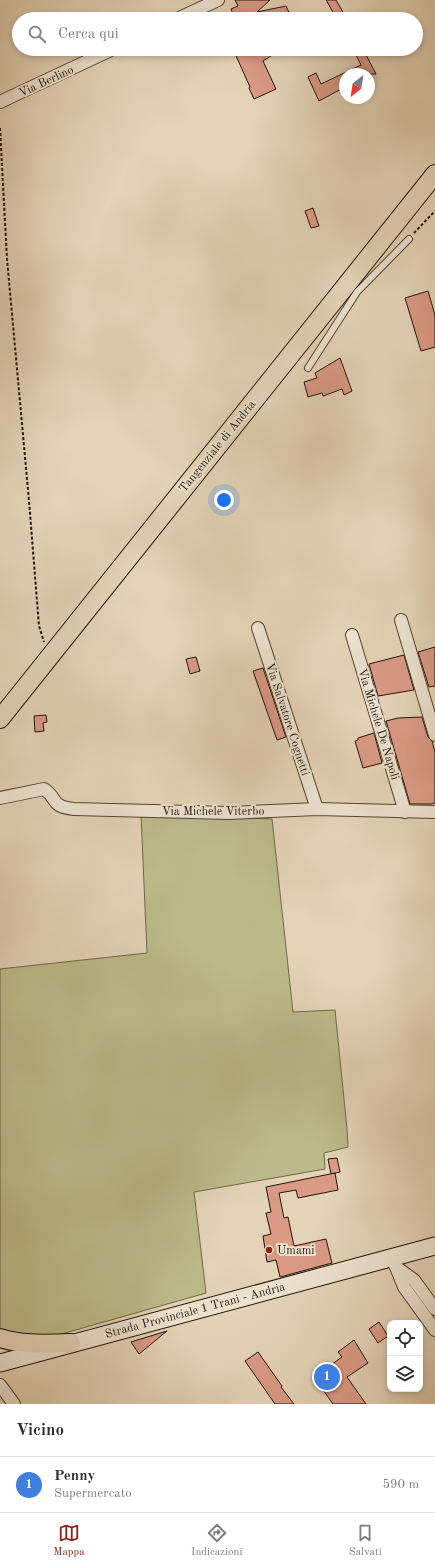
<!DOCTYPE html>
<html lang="it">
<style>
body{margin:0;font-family:"Old Standard TT",serif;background:#f7f7f7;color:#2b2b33}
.controls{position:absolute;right:12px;bottom:12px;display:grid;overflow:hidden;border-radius:8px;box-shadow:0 2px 6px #0003}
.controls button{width:36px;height:36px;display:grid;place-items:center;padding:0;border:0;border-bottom:1px solid #e1e1e2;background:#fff;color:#2b2b33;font:20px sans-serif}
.compass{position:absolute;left:339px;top:68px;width:36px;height:36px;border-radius:50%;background:#fff;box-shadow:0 2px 6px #0003;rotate:210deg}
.you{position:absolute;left:224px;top:500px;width:14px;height:14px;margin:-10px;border:3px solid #fff;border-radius:50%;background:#1a73e8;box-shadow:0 0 0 6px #1a73e833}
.badge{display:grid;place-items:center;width:26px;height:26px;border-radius:50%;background:#8f2418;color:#fff;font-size:13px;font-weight:700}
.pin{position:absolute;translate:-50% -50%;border:2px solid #fff;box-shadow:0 1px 4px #0006}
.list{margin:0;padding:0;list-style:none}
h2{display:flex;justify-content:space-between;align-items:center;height:52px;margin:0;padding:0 16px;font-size:17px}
h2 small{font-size:13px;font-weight:400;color:#7c7c81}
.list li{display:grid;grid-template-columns:26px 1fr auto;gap:12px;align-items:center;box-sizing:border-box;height:56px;padding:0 16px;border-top:1px solid #e1e1e2}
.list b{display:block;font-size:15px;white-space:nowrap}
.list p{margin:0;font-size:13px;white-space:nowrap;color:#7c7c81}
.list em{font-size:13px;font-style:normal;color:#7c7c81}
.icon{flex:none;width:22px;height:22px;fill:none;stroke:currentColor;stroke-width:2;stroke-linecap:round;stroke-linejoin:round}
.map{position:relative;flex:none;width:435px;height:1404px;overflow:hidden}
.search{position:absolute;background:#fff;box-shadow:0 2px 6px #0003;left:12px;right:12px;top:12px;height:44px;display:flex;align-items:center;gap:10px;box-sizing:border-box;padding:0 14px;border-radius:22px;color:#7c7c81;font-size:15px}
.sheet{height:108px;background:#fff}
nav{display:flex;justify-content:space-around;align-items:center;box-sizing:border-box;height:56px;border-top:1px solid #e1e1e2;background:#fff;font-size:11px;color:#7c7c81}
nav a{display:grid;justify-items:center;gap:2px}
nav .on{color:#8f2418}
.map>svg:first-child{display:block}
.green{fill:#bcba89;stroke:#6f6848}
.building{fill:#da9a86;stroke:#221506}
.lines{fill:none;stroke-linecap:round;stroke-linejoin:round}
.lane-casing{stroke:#524432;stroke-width:8}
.street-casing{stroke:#524432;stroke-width:14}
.secondary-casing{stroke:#221506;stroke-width:19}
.primary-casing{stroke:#221506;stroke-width:20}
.path{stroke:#221506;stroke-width:2;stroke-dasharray:3 2;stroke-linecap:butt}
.lane{stroke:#ede2d0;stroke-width:6}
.street{stroke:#ede2d0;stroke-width:12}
.secondary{stroke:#ede2d0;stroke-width:17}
.primary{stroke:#e4d3b7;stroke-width:18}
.poi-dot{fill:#8f2418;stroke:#ede2d0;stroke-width:1.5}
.labels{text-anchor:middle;stroke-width:4;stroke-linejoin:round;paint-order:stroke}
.street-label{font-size:12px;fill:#221506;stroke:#ede2d0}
.poi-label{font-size:12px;fill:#221506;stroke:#ede2d0;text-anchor:start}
</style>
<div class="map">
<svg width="435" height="1404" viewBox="0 0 435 1404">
<rect width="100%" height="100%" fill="#e4d3b7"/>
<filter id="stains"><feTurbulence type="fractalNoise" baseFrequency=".005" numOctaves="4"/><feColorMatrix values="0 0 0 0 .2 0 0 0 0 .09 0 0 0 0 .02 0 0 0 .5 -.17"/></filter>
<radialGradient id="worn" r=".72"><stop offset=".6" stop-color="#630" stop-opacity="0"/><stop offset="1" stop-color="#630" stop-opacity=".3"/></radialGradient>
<polygon class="green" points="141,815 272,819 293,1012 335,1010 347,1129 348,1147 324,1153 325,1169 194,1192 206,1293 51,1337 0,1332 0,969 147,953"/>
<g class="building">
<polygon points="235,0 270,0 257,12 286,6 292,19 235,19 231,9 238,6"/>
<polygon points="326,0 336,0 347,19 337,19"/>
<polygon points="233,49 272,49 274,54 263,61 276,89 254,99 249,88 250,87"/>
<polygon points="353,49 363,49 376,74 345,74 345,87 319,101 308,77 316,73 321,84 361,65"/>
<polygon points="313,208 319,226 311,228 305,211"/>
<polygon points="428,291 435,315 435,347 421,351 405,298"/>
<polygon points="340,358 352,391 344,395 342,389 323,396 322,393 308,397 304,382 317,378 315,373"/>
<polygon points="435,647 435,686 429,687 418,652"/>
<polygon points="404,655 414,690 378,696 369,664"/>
<polygon points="196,657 200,671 190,674 186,659"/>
<polygon points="263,668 286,737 277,740 253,671"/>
<polygon points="46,715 47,722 43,723 44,731 35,732 34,716"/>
<polygon points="422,717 428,737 432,741 435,752 435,803 431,804 410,804 386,721 398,718"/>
<polygon points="374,733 382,763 363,768 355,741 358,740 358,738"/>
<polygon points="337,1158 340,1172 331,1174 328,1159"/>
<polygon points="335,1173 338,1190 298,1198 296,1190 279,1193 284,1218 288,1217 294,1246 326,1239 332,1263 280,1277 276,1260 267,1262 263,1236 271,1234 266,1213 271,1212 266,1187"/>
<polygon points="379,1322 388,1336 378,1343 369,1329"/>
<polygon points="167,1331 139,1354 131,1342"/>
<polygon points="354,1340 368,1363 347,1377 366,1404 333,1404 314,1377 342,1357 338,1352"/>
<polygon points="258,1352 282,1386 281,1387 294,1404 275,1404 245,1361"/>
</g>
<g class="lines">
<defs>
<polyline id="lane" points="308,368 357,292 409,239"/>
<g id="street">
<polyline points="177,19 218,0"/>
<polyline points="0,102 113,49"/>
<polyline points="401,620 435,735"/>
<polyline points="258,628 317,809"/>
<polyline points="352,635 405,812"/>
<path d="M0,798L44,789C59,799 49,806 74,809L229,813L317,809L435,812"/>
<polyline points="390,1257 396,1267 404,1287 435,1330"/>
<polyline points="396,1267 414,1280 435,1309"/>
<polyline points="0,1385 14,1404"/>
</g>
<polyline id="secondary" points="0,1363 435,1246"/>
<g id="primary">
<polyline points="0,719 435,174"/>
<path d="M0,1338C23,1345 47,1344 71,1343"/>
</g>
</defs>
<use href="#lane" class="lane-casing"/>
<use href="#street" class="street-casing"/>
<use href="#secondary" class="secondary-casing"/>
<use href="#primary" class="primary-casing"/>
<g class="path">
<polyline points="0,128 7,259 29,501 39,626 44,642"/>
<polyline points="414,233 435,211"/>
</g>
<use href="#lane" class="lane"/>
<use href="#street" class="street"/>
<use href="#secondary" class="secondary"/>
<use href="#primary" class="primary"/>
</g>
<circle class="poi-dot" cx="269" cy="1250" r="4"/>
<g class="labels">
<g class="street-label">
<text transform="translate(46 81) rotate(-25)" y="4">Via Berlino</text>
<text transform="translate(217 446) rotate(-51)" y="4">Tangenziale di Andria</text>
<text transform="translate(288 719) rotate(72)" y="4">Via Salvatore Cognetti</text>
<text transform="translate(379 724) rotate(73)" y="4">Via Michele De Napoli</text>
<text x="213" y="815">Via Michele Viterbo</text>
<text transform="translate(195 1310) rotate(-15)" y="4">Strada Provinciale 1 Trani - Andria</text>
</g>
<g class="poi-label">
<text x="277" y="1254">Umami</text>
</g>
</g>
<rect width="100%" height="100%" filter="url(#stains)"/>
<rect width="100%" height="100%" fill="url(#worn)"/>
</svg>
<div class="controls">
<button><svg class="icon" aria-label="locate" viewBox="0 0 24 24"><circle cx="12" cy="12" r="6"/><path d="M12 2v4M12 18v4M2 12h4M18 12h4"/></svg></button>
<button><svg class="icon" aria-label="layers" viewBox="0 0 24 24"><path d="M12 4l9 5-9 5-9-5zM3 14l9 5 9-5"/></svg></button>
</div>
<svg class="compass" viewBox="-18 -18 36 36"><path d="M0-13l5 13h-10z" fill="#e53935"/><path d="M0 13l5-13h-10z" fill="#7c7c81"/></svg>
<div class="you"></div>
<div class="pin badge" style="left:327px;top:1377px;background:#3f7fe0">1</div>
<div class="search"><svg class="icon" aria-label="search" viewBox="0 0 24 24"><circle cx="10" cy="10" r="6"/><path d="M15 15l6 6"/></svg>Cerca qui</div>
</div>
<section class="sheet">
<h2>Vicino<small></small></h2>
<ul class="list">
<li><span class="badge" style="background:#3f7fe0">1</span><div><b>Penny</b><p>Supermercato</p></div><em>590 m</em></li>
</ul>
</section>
<nav>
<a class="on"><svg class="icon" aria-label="map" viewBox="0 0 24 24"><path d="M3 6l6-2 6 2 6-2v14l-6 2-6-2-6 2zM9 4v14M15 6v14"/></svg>Mappa</a>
<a><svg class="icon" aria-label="directions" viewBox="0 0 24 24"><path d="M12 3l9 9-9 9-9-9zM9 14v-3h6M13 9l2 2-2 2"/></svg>Indicazioni</a>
<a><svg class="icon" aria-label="saved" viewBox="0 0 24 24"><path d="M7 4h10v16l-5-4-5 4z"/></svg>Salvati</a>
</nav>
